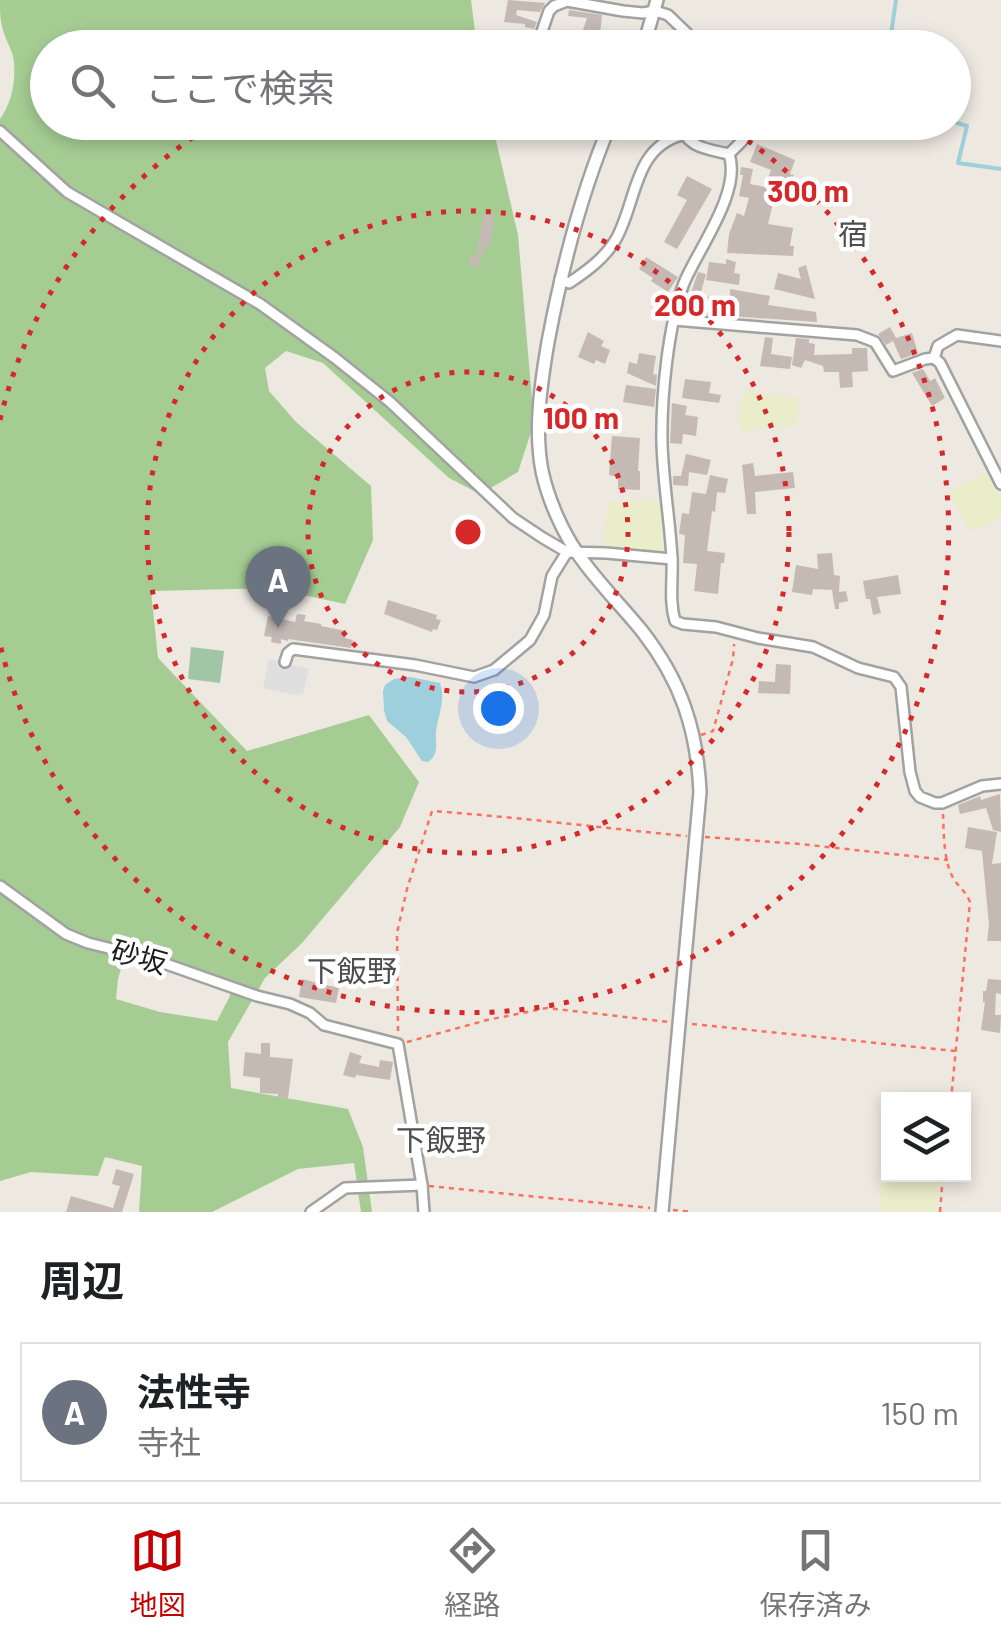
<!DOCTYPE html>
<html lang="ja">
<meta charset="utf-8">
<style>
body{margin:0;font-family:Barlow,"Noto Sans JP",sans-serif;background:#f2f2f2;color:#202124}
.controls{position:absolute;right:30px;bottom:30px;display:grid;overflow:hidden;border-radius:0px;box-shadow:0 5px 15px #0003}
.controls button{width:90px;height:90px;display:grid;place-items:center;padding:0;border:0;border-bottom:2px solid #e0e0e0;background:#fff;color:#202124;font:50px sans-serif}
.you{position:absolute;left:498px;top:708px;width:35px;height:35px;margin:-25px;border:8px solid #fff;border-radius:50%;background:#1a73e8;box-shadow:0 0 0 15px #1a73e833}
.badge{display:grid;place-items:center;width:65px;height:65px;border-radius:50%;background:#c50003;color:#fff;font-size:32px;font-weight:700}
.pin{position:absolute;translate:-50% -82px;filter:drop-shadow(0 2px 5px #0008)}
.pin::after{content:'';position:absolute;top:52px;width:35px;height:30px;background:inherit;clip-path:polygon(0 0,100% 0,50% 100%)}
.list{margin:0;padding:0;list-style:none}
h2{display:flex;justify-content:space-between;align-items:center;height:130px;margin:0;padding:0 40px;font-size:42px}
h2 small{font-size:32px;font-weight:400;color:#757577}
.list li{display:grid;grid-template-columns:65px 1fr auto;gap:30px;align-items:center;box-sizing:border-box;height:140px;margin:0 20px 20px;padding:0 20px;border:2px solid #e0e0e0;border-radius:0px}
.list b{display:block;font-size:38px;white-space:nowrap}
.list p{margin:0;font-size:32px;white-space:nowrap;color:#757577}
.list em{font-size:32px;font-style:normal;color:#757577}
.icon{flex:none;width:55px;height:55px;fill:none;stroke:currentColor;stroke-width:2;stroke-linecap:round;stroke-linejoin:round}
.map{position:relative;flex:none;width:1001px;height:1212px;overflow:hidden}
.search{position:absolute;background:#fff;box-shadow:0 5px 15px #0003;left:30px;right:30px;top:30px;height:110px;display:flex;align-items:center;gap:25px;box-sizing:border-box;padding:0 35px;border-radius:55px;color:#757577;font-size:38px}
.sheet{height:290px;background:#fff}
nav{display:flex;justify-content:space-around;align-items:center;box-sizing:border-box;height:140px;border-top:2px solid #e0e0e0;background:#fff;font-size:28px;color:#757577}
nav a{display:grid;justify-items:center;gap:5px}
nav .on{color:#c50003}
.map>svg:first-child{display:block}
.farmland{fill:#eaedca}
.forest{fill:#a5cd93;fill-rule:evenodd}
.cemetery{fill:#a0c6a6}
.parking{fill:#dfdfdf}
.water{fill:#9ecfdc}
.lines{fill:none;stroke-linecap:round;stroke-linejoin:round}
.stream{stroke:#9ecfdc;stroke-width:4}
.building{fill:#c4bab3}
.minor-casing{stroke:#a2a2a2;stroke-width:14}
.tertiary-casing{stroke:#a2a2a2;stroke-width:16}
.path{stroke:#fc7062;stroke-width:2.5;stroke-dasharray:5 5;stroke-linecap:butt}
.minor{stroke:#fff;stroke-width:9}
.tertiary{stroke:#fff;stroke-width:11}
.ring{fill:none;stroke:#d62828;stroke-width:5;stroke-dasharray:5 10}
.labels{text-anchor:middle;stroke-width:9;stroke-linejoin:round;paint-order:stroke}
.street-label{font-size:28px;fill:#1b1b1b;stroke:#fff}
.neighbourhood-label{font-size:30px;fill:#4e4e4e;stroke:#fff}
.centre{fill:#d62828;stroke:#fff;stroke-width:5}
.ring-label{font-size:30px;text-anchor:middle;font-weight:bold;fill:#d62828;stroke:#fff;stroke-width:9;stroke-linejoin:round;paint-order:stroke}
</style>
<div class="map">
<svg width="1001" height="1212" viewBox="0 0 1001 1212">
<rect width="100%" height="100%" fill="#ede8e0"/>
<g class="farmland">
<polygon points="743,391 800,399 797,425 743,431 739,423"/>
<polygon points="987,473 992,478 1001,496 1001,517 973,531 969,529 950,493 951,490"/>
<polygon points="626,500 662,502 667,551 664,554 604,545 607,503"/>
<polygon points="888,1140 888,1174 940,1175 936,1212 879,1212 883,1161 886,1142"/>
</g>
<path class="forest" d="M0,0H471L477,47L48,48V122L492,123L518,235L534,423L518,472L480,494L449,478L323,363L286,351L265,368L269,391L296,422L371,486L373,540L345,604L271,588L151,591L158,658L247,751L369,715L419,782L400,827L302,943L265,978L228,1042L231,1088L348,1109L363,1147L372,1212H361L354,1163L298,1169L212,1212H139L142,1166L105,1157L98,1176L31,1172L0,1181V119C12,103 17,78 13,56C11,48 6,41 4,33C0,22 0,11 0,0ZM127,948L230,981V996L217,1021L160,1012L116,999L118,979Z"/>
<polygon class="cemetery" points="191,647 224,651 220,683 188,679"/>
<polygon class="parking" points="269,659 309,669 303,693 296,695 263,688"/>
<path class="water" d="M410,677L440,683C446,700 438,715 436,732C435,740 438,748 434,756C432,759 430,760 428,762L422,761L406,737L387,721L384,710L383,691L385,685L394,679Z"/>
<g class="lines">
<g class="stream">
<polyline points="889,48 896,0"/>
<polyline points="954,122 967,126 958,163 1001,169"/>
</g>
</g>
<g class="building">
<polygon points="508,0 545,3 540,12 517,10 516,15 537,22 534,29 525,27 525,24 504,22"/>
<polygon points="569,10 602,15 600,35 595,48 577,48 587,18 568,16"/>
<polygon points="757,144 795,160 790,174 794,175 792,185 778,183 768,224 793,228 790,246 794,246 793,256 727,253 729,234 737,213 744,216 749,198 739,196 743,175 740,175 741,167 753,169 750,184 765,187 771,170 750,162"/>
<polygon points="687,176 712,189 677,249 664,242 687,200 677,195"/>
<polygon points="483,214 495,215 490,246 486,246 477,268 468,264 471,255 476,257"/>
<polygon points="646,257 678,277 668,292 651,281 653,278 639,269"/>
<polygon points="726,259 736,262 734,273 740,274 739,285 706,280 709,262 726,264"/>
<polygon points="806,265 815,299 774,289 778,273 801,279 798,268"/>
<polygon points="698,272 706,274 700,296 716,298 713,315 684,313"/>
<polygon points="730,289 770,296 768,305 816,312 817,322 729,316"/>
<polygon points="890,327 896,338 912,333 918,353 901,359 893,341 886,345 878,334"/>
<polygon points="588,332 604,341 601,346 610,350 605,364 596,360 594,364 578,357"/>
<polygon points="765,337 773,338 771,354 792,357 790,369 760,366"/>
<polygon points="796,338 809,339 809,343 815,344 814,355 852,354 852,348 867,348 868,371 852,372 853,387 840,388 839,372 824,372 823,366 805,360 801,368 792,365"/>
<polygon points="639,353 656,356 653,374 657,375 656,386 627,373 629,362 637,364"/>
<polygon points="923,369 930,381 935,378 945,398 932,406 912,373"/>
<polygon points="685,379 711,382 709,393 721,395 719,403 682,398"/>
<polygon points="626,385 656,389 654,407 623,402"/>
<polygon points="672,403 687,406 685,415 698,417 696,436 683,434 682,444 670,443"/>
<polygon points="612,436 640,438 638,471 640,471 640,490 618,489 618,477 609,475"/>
<polygon points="686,454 711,460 707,475 689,472 688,486 673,485 673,476 681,476"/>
<polygon points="753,463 755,476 793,472 795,488 755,492 756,514 747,514 742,465"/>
<polygon points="710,475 728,479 725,493 717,492 715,512 712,511 707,551 725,553 724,563 721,563 718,594 694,591 697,564 683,563 685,535 679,534 682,513 689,514 692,492 706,494"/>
<polygon points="832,553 834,575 840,576 839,592 846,591 848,601 839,603 839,609 835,609 832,590 813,589 812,595 792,592 796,565 818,569 817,554"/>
<polygon points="898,575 901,594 877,597 881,613 873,615 870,599 866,599 863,581"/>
<polygon points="388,600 437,615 436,619 441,620 437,630 433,629 432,632 384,614"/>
<polygon points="297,614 306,615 304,621 321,624 321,626 346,631 345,638 353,640 351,648 288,639 288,641 281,639 281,644 271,642 272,637 264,636 268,616 295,622"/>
<polygon points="776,664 791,665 790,694 758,693 759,681 775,682"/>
<polygon points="1000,794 1001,832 993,830 986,808 960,814 958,805 978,797 980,796 981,800"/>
<polygon points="968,827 997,832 992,864 1001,863 1001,941 987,941 989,925 982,851 965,848"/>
<polygon points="302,979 339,988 336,1003 299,997"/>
<polygon points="988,979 1001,980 1001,994 996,993 995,1015 1001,1015 1000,1033 981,1030 985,1002 983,1002 983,991 986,991"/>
<polygon points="261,1043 270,1043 270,1057 293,1059 288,1098 278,1097 278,1094 260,1093 260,1078 243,1076 245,1052 261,1054"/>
<polygon points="350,1052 362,1056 359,1063 379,1067 380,1060 393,1062 390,1080 356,1075 355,1078 343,1075"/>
<polygon points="116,1169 134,1174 122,1212 66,1212 71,1196 113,1208 120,1186 112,1184"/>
</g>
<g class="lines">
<defs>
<g id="minor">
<polyline points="539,40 549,11 554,6 567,1 623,11 643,13 655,11 668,15 693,39 693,48"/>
<path d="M680,122C685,148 707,149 729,154C742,192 698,249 684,283C668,325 661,398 662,443C663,482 670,520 672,559C673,580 669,601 675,621L683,624L716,627L758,638L813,647L858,668L894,677L901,687L910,772L915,791L920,797L935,803H942L982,786L1001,784"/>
<polyline points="0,131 67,192 260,304 335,358 390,402 513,518 543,538 567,552 606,553 672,559"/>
<polyline points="729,154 761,122"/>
<path d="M560,279L569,283C587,271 605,258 616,239C637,202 633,148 682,135"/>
<polyline points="674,320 857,335 875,342 893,371 925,359 934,358"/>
<polyline points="934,358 940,363 1001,484"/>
<polyline points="934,358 938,346 957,335 1001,341"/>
<polyline points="285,662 288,653 293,649 415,665 474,677 494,670 530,640 544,615 552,576 567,552"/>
<polyline points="0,886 66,934 88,943 149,958 257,996 290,1004 310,1013 324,1025 398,1044 422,1185 424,1212"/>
<polyline points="311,1212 345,1188 422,1185"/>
</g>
<g id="tertiary">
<polyline points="643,48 657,0"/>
<path d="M611,122C581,193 562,267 548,342C541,383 534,429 542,471C548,499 562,531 578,554C597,582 621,605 642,631C681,681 697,729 700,792L662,1212"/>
</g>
</defs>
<use href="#minor" class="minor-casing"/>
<use href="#tertiary" class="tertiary-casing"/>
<g class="path">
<polyline points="701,735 713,731 733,659 734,644"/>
<path d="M943,814C944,834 943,863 955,881C961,889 966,892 970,902L951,1100"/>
<polyline points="705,837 800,844 948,860"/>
<polyline points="692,1024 955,1051"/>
<path d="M398,1031L397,933L407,889L432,811C517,817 602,828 687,836"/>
<polyline points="407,1042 487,1020 547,1008 669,1022"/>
<polyline points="429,1186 650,1208"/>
<polyline points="673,1210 692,1212"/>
<polyline points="940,1212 943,1174"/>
</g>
<use href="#minor" class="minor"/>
<use href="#tertiary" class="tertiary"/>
</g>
<g class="ring">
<circle cx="468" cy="532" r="160"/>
<circle cx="468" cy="532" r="321"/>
<path d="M0 420A481 481 0 0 1 213 124M723 124A481 481 0 1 1 0 644"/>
</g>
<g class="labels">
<g class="street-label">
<text transform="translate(139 957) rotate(16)" y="10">砂坂</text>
</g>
<g class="neighbourhood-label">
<text x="853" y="245">宿</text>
<text x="352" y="982">下飯野</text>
<text x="441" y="1151">下飯野</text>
</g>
</g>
<circle cx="468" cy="532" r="15" class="centre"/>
<g class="ring-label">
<text x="808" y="202">300 m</text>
<text x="695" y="316">200 m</text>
<text x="581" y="429">100 m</text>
</g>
</svg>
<div class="controls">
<button><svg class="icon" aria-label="layers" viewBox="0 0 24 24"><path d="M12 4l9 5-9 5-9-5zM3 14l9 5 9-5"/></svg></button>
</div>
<div class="you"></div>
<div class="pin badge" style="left:278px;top:628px;background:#6b7280">A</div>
<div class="search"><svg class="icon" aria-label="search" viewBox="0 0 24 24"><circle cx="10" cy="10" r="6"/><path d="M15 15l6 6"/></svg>ここで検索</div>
</div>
<section class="sheet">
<h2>周辺<small></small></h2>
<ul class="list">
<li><span class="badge" style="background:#6b7280">A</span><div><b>法性寺</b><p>寺社</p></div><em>150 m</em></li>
</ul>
</section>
<nav>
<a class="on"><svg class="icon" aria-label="map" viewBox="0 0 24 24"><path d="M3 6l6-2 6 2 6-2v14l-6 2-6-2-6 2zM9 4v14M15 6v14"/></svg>地図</a>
<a><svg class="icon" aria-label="directions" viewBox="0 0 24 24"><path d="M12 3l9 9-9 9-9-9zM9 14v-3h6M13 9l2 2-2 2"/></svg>経路</a>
<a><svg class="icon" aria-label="saved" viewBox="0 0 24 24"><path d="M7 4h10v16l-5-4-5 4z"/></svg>保存済み</a>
</nav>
